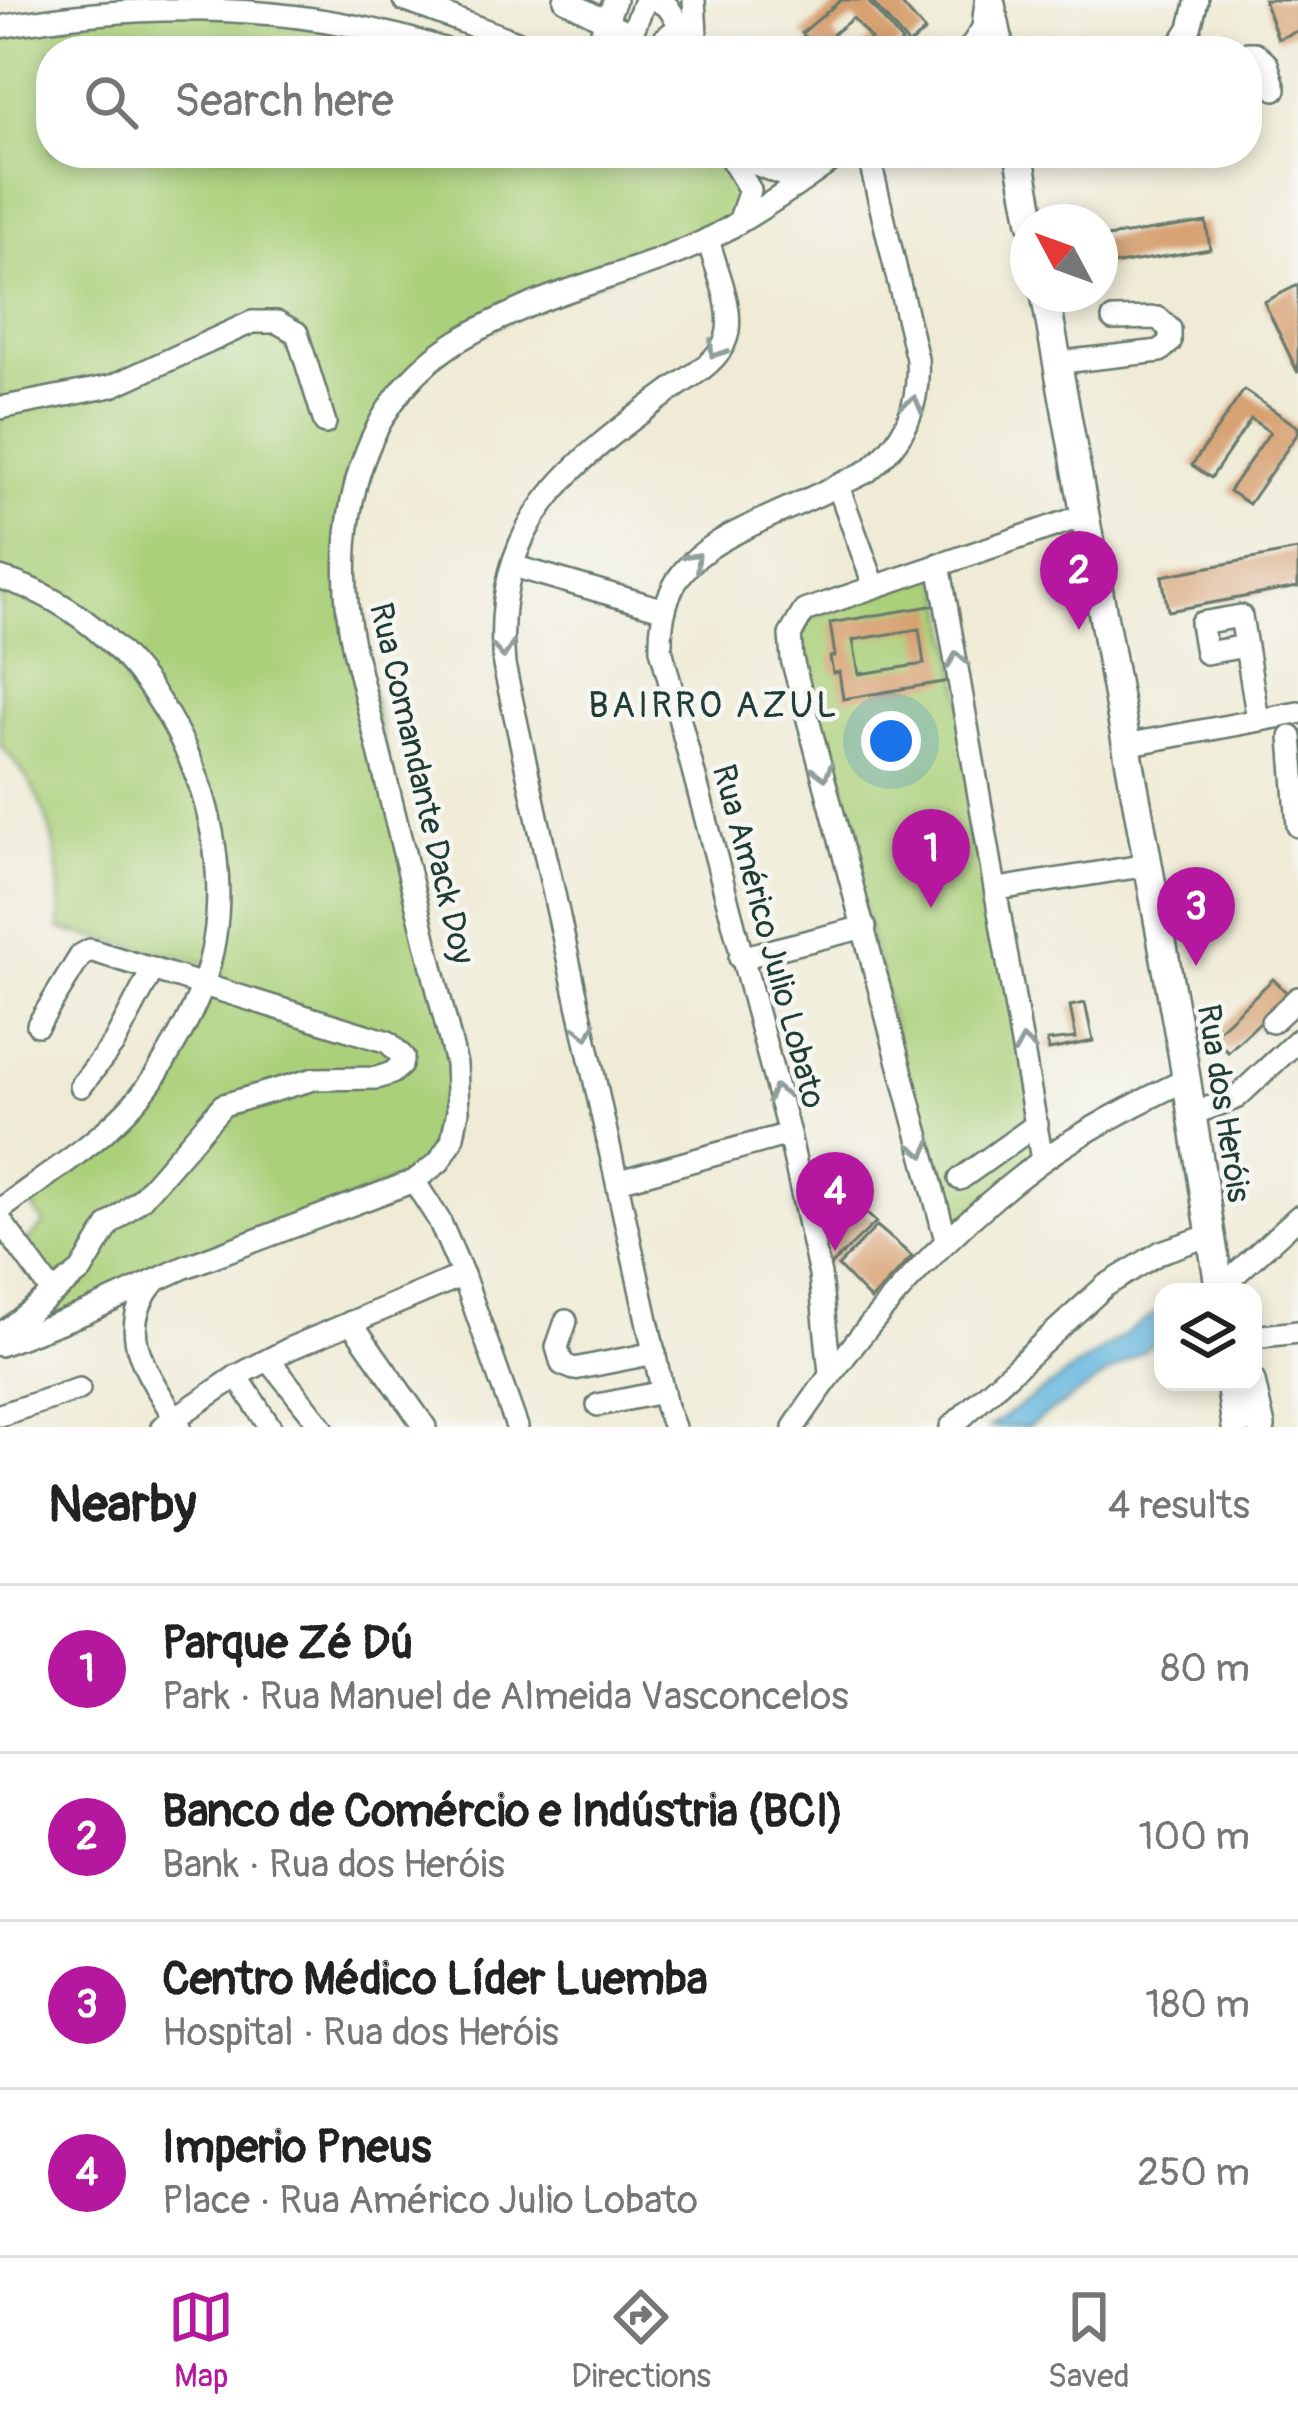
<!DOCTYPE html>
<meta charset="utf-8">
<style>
body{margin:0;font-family:Pangolin,sans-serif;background:#f2f2f2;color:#222}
.controls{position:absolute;right:36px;bottom:36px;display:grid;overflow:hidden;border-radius:24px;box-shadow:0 6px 18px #0003}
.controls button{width:108px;height:108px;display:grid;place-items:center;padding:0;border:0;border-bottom:3px solid #e0e0e0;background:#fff;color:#222;font:60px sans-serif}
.compass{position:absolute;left:1010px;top:204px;width:108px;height:108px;border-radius:50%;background:#fff;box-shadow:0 6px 18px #0003;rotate:311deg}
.you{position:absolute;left:891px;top:741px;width:42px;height:42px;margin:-30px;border:9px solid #fff;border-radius:50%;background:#1a73e8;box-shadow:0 0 0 18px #1a73e833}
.badge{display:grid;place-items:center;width:78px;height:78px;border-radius:50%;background:#b5179e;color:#fff;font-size:39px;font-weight:700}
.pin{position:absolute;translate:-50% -99px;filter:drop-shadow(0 3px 6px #0008)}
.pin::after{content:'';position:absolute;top:63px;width:42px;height:36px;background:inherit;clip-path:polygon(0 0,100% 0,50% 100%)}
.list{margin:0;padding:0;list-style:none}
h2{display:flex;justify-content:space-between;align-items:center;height:156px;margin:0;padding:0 48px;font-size:51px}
h2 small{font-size:39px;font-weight:400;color:#767676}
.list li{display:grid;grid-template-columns:78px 1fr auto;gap:36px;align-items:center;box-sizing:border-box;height:168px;padding:0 48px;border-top:3px solid #e0e0e0}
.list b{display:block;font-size:45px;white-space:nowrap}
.list p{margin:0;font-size:39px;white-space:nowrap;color:#767676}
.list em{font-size:39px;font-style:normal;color:#767676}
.icon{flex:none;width:66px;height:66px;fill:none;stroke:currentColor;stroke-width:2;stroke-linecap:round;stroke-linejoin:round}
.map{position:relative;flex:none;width:1298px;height:1427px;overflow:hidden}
.search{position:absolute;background:#fff;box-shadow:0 6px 18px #0003;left:36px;right:36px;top:36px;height:132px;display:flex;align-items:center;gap:30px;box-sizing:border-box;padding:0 42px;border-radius:48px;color:#767676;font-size:45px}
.sheet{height:828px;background:#fff}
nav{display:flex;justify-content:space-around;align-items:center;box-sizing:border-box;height:168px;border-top:3px solid #e0e0e0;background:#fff;font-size:33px;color:#767676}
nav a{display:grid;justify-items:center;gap:6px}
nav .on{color:#b5179e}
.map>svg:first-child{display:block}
.green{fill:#abd07a;stroke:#658657;stroke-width:3}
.water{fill:#62b5de;stroke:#407989;stroke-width:3}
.building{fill:#d7a172;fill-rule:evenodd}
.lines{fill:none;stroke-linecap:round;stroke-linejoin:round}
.minor-casing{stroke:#687a6d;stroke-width:26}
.major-casing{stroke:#687a6d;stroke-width:32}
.minor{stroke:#fff;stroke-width:21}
.major{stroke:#fff;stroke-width:27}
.oneway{stroke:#8f9e9a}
.labels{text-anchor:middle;stroke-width:9;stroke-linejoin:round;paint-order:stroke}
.street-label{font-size:33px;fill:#1f3d34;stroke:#f6f6f2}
.neighbourhood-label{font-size:36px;letter-spacing:3px;fill:#1f3d34;stroke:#f6f6f2}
</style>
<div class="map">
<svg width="1298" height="1427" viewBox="0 0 1298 1427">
<rect width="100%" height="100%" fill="#f6f6f2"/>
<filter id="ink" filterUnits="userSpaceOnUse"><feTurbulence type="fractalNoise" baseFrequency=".00833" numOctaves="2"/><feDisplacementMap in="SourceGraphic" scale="24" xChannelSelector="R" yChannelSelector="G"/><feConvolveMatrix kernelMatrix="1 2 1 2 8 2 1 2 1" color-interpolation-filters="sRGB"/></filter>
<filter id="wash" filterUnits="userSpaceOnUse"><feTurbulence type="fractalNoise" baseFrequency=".004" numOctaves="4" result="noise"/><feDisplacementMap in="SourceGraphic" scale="48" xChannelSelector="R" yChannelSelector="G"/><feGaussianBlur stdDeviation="2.7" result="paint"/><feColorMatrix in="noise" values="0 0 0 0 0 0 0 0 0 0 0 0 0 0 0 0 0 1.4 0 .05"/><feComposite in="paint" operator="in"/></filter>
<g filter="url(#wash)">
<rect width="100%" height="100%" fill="#efebd6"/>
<g class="green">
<path d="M161,3L450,51H51V153H727L746,178L738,222L451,345L382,421L343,564L456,1064L439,1162L42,1330L30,1309L53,1293L20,1247L45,1224L30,1204L148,1105L189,1039L223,968L60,929C63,861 51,795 0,745V27Z"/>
<polygon points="939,564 1042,1160 946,1240 793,625"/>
</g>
<polygon class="water" points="1163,1308 1163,1338 1027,1427 989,1427"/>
<g id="blocks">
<g class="building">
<polygon points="841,0 867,0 902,42 892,51 857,51 871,39 853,18 833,34 846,51 817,51 802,33"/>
<polygon points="877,0 898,0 925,31 909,45 873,3"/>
<polygon points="1264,0 1298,0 1298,31 1278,39"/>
<polygon points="1206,222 1210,249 1100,267 1100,238"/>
<polygon points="1298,285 1298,373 1264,302"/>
<polygon points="1244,390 1298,427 1298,433 1249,504 1229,491 1270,432 1251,419 1211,478 1192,465"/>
<polygon points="1298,550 1298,587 1168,611 1162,576"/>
<path d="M936,605L949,681L843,699L839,672L833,673L830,657L835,656L830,623ZM919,629L924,664L859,674L853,640Z"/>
<polygon points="1273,979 1289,995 1228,1052 1213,1035"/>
<polygon points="1085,1003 1093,1041 1049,1050 1047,1041 1076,1038 1070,1006"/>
<polygon points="866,1213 876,1222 828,1268 819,1234"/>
<polygon points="877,1226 912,1256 871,1300 838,1266"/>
</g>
</g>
</g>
<g filter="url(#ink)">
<use href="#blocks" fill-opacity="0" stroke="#687a6d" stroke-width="3"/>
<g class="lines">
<defs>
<g id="minor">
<polyline points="404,0 541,51"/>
<polyline points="565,0 631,34"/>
<polyline points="656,0 668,7 678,22 677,29 665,38"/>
<polyline points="694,0 697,51"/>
<path d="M0,27C150,0 304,3 450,51"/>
<polyline points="594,51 615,0"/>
<polyline points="625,51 645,0"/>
<polyline points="968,51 983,28 986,1"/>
<polyline points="1175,51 1190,28 1197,0"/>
<polyline points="1247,53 1255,53 1267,64 1275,89"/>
<polyline points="729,153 785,176 808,176"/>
<polyline points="728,154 750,190 739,222"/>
<polyline points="1071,361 1160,351 1170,342 1170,329 1158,318 1113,319"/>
<polyline points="0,408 112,386 252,322 277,322 297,333 325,423"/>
<polyline points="838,486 874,585"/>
<polyline points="939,564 1042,1160"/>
<polyline points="513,566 665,610"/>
<path d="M0,578C158,622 257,830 203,984C193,1013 174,1046 157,1073C121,1130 53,1170 0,1210"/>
<polyline points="1246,646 1206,653 1201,623 1241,616 1258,720"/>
<polyline points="1291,737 1298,826"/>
<polyline points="1136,743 1298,713"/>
<polyline points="998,889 1148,865"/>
<polyline points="740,958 865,927"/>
<polyline points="1272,1022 1298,998"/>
<polyline points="38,1025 81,955 90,950 388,1042 403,1057 401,1065 392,1073 377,1078 314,1079 223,1105 141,1199 109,1225 81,1271 53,1293"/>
<polyline points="81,1086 114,1043 153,969"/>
<polyline points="1200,1111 1236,1098 1298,1040"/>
<polyline points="960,1179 1037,1124"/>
<polyline points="414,1181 439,1220 463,1275 517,1427"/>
<polyline points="619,1181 789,1134"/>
<polyline points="0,1220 53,1293 0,1335"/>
<polyline points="946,1240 792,659 790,635 804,611 1086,515"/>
<path d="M155,1281C110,1334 152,1377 180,1427"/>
<polyline points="1228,1281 1298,1217"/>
<polyline points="566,1321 557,1347 562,1364 574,1369 655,1353"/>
<polyline points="351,1322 425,1427"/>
<polyline points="1253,1337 1298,1332"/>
<path d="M0,1345L87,1312L185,1267L414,1181L439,1162L452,1141L458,1111L456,1064L354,650C331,542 351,413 450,346C477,328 509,314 540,301C596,279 657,265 711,238C757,214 801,183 842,153"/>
<polyline points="269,1360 322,1427"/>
<path d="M830,1373L820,1275L789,1134L661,649C659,567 707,545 773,515C805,501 836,487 868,471C905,440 920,407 917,359L868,153"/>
<polyline points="237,1376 270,1427"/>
<polyline points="598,1405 663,1392"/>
<polyline points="0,1415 79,1389"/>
<polyline points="162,1427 237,1376 291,1348 463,1275"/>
<path d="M674,1427L666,1407L504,665C491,522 569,465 673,389C691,376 718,362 726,339C736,310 715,268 708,239"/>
<path d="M794,1427C861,1327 942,1234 1040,1162C1084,1130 1136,1104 1185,1080"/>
<polyline points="951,1427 1105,1286 1161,1252 1211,1235"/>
</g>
<g id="major">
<polyline points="990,0 1001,51"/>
<polyline points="1019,153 1032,222"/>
<polyline points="1045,294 1182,1052 1220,1292"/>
<polyline points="1230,1382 1236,1427"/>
<polyline points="1251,1382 1261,1427"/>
</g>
</defs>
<use href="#minor" class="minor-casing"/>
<use href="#major" class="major-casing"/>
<use href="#minor" class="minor"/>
<use href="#major" class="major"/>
</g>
<defs><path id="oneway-chevron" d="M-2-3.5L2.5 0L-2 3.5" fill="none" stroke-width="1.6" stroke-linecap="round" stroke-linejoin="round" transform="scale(3)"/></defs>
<g class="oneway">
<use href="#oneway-chevron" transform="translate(716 350) rotate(124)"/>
<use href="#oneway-chevron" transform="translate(913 404) rotate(-75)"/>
<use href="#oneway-chevron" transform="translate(694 560) rotate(-47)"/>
<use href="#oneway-chevron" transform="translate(503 650) rotate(85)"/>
<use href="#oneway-chevron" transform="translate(957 660) rotate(-100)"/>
<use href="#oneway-chevron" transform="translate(823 772) rotate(75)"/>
<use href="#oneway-chevron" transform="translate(586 1031) rotate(77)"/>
<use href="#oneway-chevron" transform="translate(1024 1045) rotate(-99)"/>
<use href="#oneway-chevron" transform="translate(777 1093) rotate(-105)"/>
<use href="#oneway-chevron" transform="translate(922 1149) rotate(76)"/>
</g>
</g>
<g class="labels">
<g class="street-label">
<text transform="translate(423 783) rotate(77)" y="12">Rua Comandante Dack Doy</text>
<text transform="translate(770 936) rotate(75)" y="12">Rua Américo Julio Lobato</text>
<text transform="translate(1225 1103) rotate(81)" y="12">Rua dos Heróis</text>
</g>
<g class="neighbourhood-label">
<text x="714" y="717">BAIRRO AZUL</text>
</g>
</g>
</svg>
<div class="controls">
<button><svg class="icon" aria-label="layers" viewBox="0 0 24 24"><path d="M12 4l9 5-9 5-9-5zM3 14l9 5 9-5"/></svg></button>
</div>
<svg class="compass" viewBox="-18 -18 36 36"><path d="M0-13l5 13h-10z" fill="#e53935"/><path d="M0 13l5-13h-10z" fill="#767676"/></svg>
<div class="you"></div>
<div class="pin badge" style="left:931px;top:908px">1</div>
<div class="pin badge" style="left:1079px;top:630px">2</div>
<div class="pin badge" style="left:1196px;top:966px">3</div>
<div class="pin badge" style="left:835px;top:1251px">4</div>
<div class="search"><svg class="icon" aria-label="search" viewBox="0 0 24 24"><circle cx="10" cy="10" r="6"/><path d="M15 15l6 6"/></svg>Search here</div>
</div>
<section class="sheet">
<h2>Nearby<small>4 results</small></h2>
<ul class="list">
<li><span class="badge">1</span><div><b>Parque Zé Dú</b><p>Park · Rua Manuel de Almeida Vasconcelos</p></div><em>80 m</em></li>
<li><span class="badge">2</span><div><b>Banco de Comércio e Indústria (BCI)</b><p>Bank · Rua dos Heróis</p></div><em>100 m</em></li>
<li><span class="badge">3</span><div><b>Centro Médico Líder Luemba</b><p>Hospital · Rua dos Heróis</p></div><em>180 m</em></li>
<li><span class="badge">4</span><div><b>Imperio Pneus</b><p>Place · Rua Américo Julio Lobato</p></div><em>250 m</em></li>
</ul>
</section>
<nav>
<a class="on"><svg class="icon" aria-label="map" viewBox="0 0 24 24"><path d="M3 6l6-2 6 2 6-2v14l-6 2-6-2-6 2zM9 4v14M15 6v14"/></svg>Map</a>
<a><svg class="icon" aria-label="directions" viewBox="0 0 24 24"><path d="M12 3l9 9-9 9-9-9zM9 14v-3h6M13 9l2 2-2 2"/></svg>Directions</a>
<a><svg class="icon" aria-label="saved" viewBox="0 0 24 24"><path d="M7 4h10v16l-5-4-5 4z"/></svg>Saved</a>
</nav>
